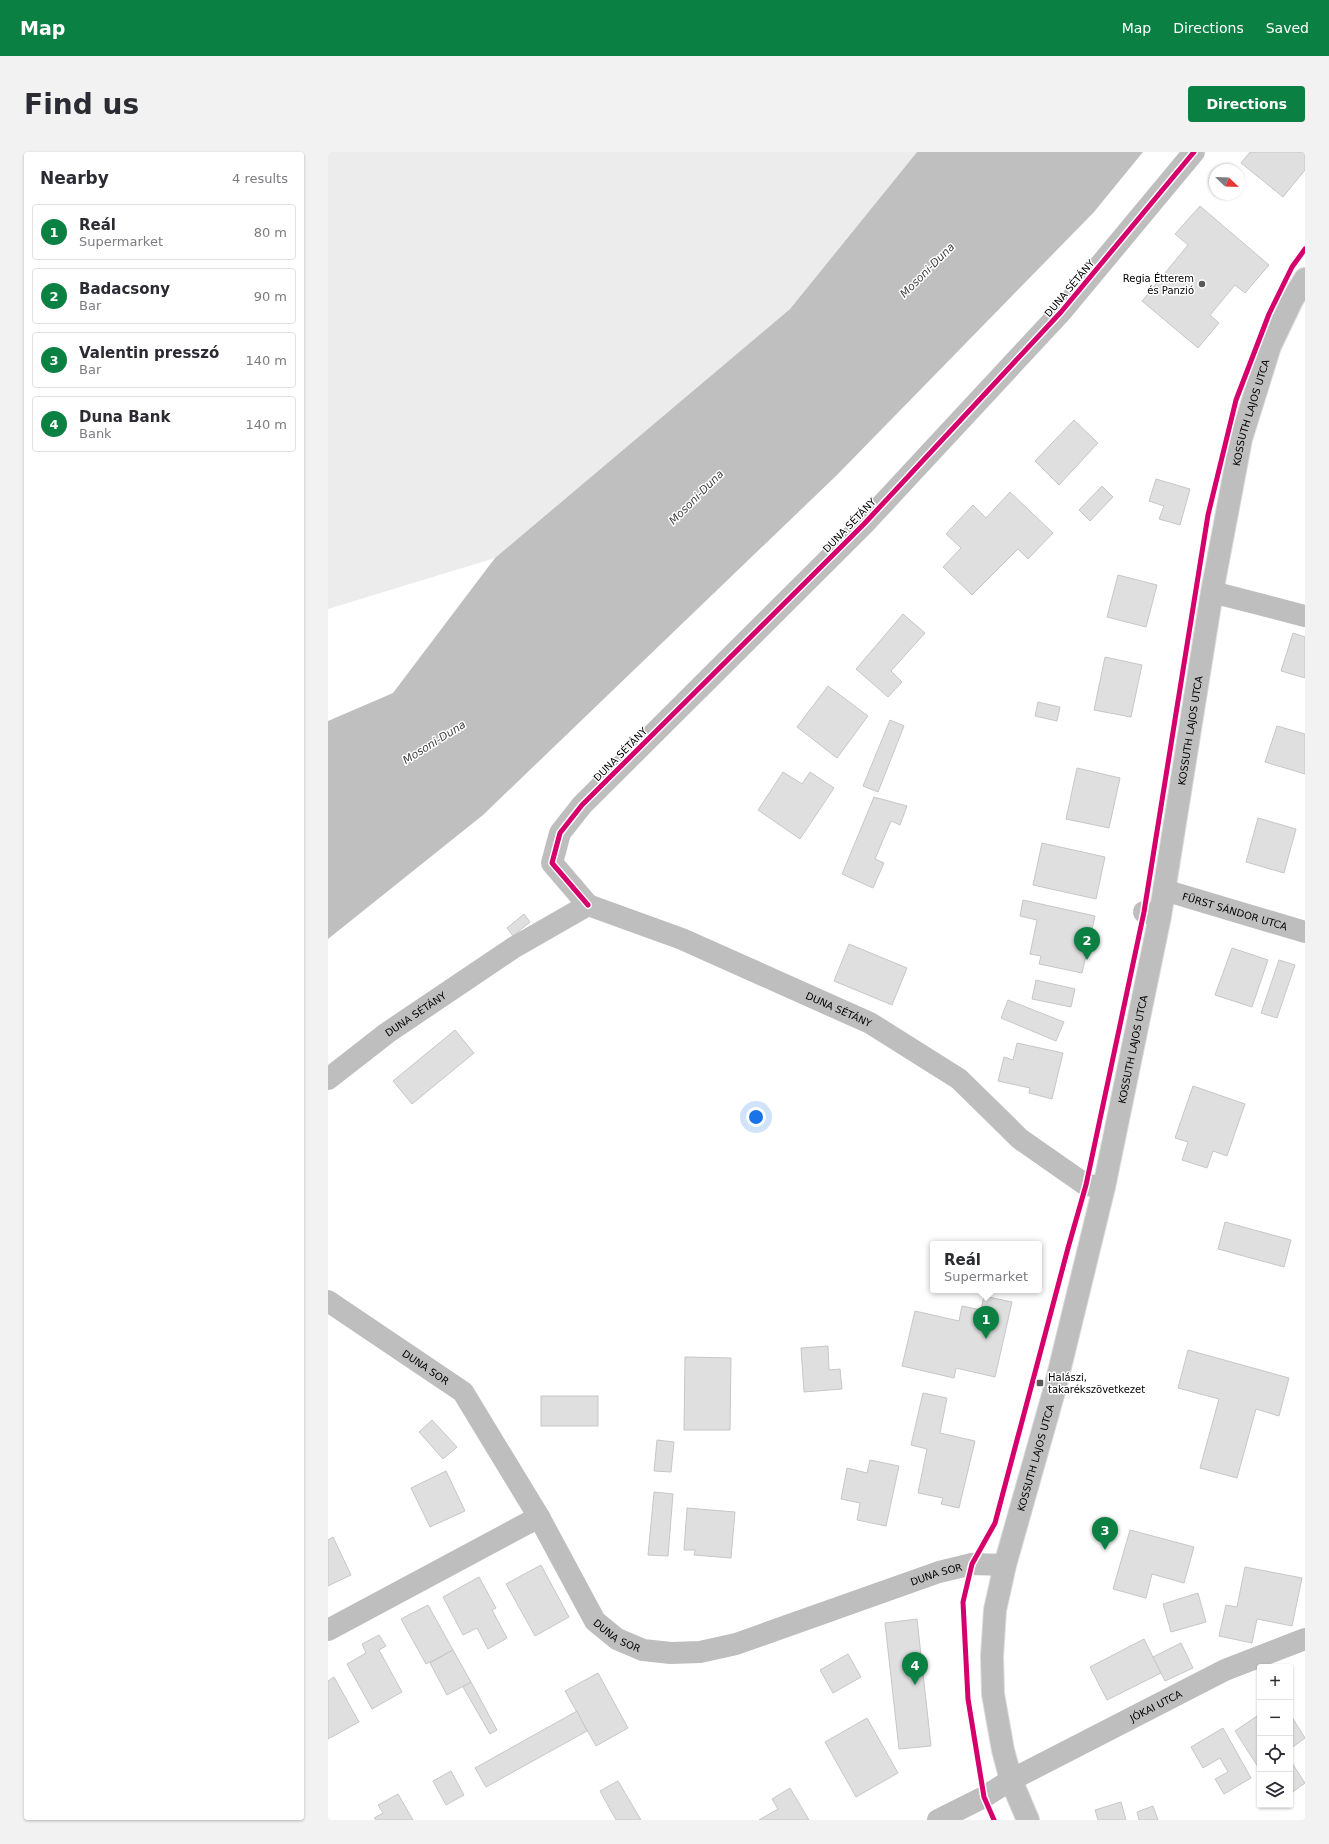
<!DOCTYPE html>
<meta charset="utf-8">
<style>
body{margin:0;font-family:"DejaVu Sans",sans-serif;background:#f2f2f3;color:#2b2b33}
.controls{position:absolute;right:12px;bottom:12px;display:grid;overflow:hidden;border-radius:4px;box-shadow:0 1px 3px #0004}
.controls button{width:36px;height:36px;display:grid;place-items:center;padding:0;border:0;border-bottom:1px solid #e1e1e2;background:#fff;color:#2b2b33;font:20px sans-serif}
.compass{position:absolute;left:881px;top:12px;width:36px;height:36px;border-radius:50%;background:#fff;box-shadow:0 1px 3px #0004;rotate:113deg}
.you{position:absolute;left:428px;top:965px;width:14px;height:14px;margin:-10px;border:3px solid #fff;border-radius:50%;background:#1a73e8;box-shadow:0 0 0 6px #1a73e833}
.badge{display:grid;place-items:center;width:26px;height:26px;border-radius:50%;background:#0b8043;color:#fff;font-size:13px;font-weight:700}
.pin{position:absolute;translate:-50% -33px;filter:drop-shadow(0 1px 2px #0008)}
.pin::after{content:'';position:absolute;top:21px;width:14px;height:12px;background:inherit;clip-path:polygon(0 0,100% 0,50% 100%)}
.popup{position:absolute;left:602px;top:1089px;width:112px;height:52px;box-sizing:border-box;display:grid;place-content:center;border-radius:4px;background:#fff;filter:drop-shadow(0 1px 3px #0005);font-size:13px;white-space:nowrap;color:#7c7c81}
.popup b{font-size:15px;color:#2b2b33}
.popup::after{content:'';position:absolute;left:50%;top:100%;margin-left:-8px;border:8px solid transparent;border-top-color:#fff}
.list{margin:0;padding:0;list-style:none}
h2{display:flex;justify-content:space-between;align-items:center;height:52px;margin:0;padding:0 16px;font-size:17px}
h2 small{font-size:13px;font-weight:400;color:#7c7c81}
.list li{display:grid;grid-template-columns:26px 1fr auto;gap:12px;align-items:center;box-sizing:border-box;height:56px;margin:0 8px 8px;padding:0 8px;border:1px solid #e1e1e2;border-radius:4px}
.list b{display:block;font-size:15px;white-space:nowrap}
.list p{margin:0;font-size:13px;white-space:nowrap;color:#7c7c81}
.list em{font-size:13px;font-style:normal;color:#7c7c81}
.icon{flex:none;width:22px;height:22px;fill:none;stroke:currentColor;stroke-width:2;stroke-linecap:round;stroke-linejoin:round}
.map{position:relative;flex:none;width:977px;height:1668px;overflow:hidden;border-radius:4px}
header{display:flex;align-items:center;gap:24px;box-sizing:border-box;height:56px;padding:0 20px;background:#0b8043;color:#fff}
header strong{font-size:19px}
nav{display:flex;gap:22px;margin-inline-start:auto;font-size:14px}
.intro{display:flex;align-items:center;justify-content:space-between;box-sizing:border-box;height:96px;padding:0 24px}
h1{margin:0;font-size:28px}
.button{padding:10px 18px;border-radius:4px;background:#0b8043;color:#fff;font-size:14px;font-weight:700}
main{display:flex;gap:24px;padding:0 24px}
aside{flex:1;background:#fff;border-radius:4px;box-shadow:0 1px 3px #0004}
.map>svg:first-child{display:block}
.green{fill:#ececec}
.water{fill:#bfbfbf}
.building{fill:#dfdfdf;stroke:#c7c7c7}
.lines{fill:none;stroke-linecap:round;stroke-linejoin:round}
.major-casing{stroke:#dbdbdb;stroke-width:24}
.minor{stroke:#bebebe;stroke-width:22}
.major{stroke:#bebebe;stroke-width:22}
.cycleway-casing{stroke:#fff;stroke-width:8}
.cycleway{stroke:#d6006c;stroke-width:5}
.poi-dot{fill:#595959;stroke:#fff;stroke-width:1.5}
.labels{text-anchor:middle;stroke-width:3;stroke-linejoin:round;paint-order:stroke}
.poi-label{font-size:10px;fill:#000;stroke:#fff;text-anchor:end}
.street-label{font-size:10px;fill:#000;stroke:#fff}
.water-label{font-size:11px;font-style:italic;fill:#444;stroke:#fff}
</style>
<header>
<strong>Map</strong>
<nav><a>Map</a><a>Directions</a><a>Saved</a></nav>
</header>
<div class="intro"><h1>Find us</h1><a class="button">Directions</a></div>
<main>
<aside>
<h2>Nearby<small>4 results</small></h2>
<ul class="list">
<li><span class="badge">1</span><div><b>Reál</b><p>Supermarket</p></div><em>80 m</em></li>
<li><span class="badge">2</span><div><b>Badacsony</b><p>Bar</p></div><em>90 m</em></li>
<li><span class="badge">3</span><div><b>Valentin presszó</b><p>Bar</p></div><em>140 m</em></li>
<li><span class="badge">4</span><div><b>Duna Bank</b><p>Bank</p></div><em>140 m</em></li>
</ul>
</aside>
<div class="map">
<svg width="977" height="1668" viewBox="0 0 977 1668">
<rect width="100%" height="100%" fill="#fff"/>
<polygon class="green" points="0,0 589,0 462,157 167,406 0,457"/>
<polygon class="water" points="589,0 815,0 766,60 509,323 155,663 0,787 0,569 65,541 167,406 462,157"/>
<g class="building">
<polygon points="922,0 977,0 977,18 955,45 913,11"/>
<polygon points="872,54 941,113 917,141 907,133 882,163 891,171 870,196 814,149 860,93 847,82"/>
<polygon points="746,268 770,291 731,333 707,309"/>
<polygon points="828,327 862,337 852,373 831,367 836,354 821,349"/>
<polygon points="774,334 785,345 762,369 751,358"/>
<polygon points="682,340 725,381 700,407 690,397 644,443 615,415 633,396 618,382 645,353 658,366"/>
<polygon points="790,423 829,433 818,475 779,465"/>
<polygon points="575,462 597,481 563,519 574,530 560,545 528,517"/>
<polygon points="965,481 977,485 977,526 953,519"/>
<polygon points="777,505 814,513 803,565 766,558"/>
<polygon points="500,534 540,564 509,606 469,575"/>
<polygon points="710,550 732,555 729,569 707,564"/>
<polygon points="562,568 576,574 550,640 535,634"/>
<polygon points="949,574 977,582 977,622 937,610"/>
<polygon points="749,616 792,626 781,676 738,667"/>
<polygon points="455,620 474,632 482,620 506,636 472,687 430,658"/>
<polygon points="546,645 579,654 572,673 563,669 547,707 556,711 545,736 514,722"/>
<polygon points="930,666 968,677 956,721 918,710"/>
<polygon points="714,691 777,705 768,747 705,733"/>
<polygon points="695,748 767,764 754,821 711,812 713,804 702,802 709,768 692,764"/>
<polygon points="196,762 202,770 185,784 179,776"/>
<polygon points="521,792 579,816 564,853 506,829"/>
<polygon points="904,796 940,808 924,855 887,843"/>
<polygon points="951,808 967,813 949,866 933,861"/>
<polygon points="708,828 747,837 743,855 704,847"/>
<polygon points="680,848 736,870 728,889 673,866"/>
<polygon points="127,878 146,901 84,952 65,929"/>
<polygon points="689,891 735,901 724,947 701,941 702,936 670,929 676,905 685,908"/>
<polygon points="865,934 917,952 899,1004 885,999 879,1016 854,1008 860,990 847,986"/>
<polygon points="897,1070 963,1088 956,1115 890,1097"/>
<polygon points="656,1144 684,1150 667,1225 628,1216 626,1226 574,1214 587,1159 631,1169 634,1154 653,1158"/>
<polygon points="500,1194 501,1218 512,1217 514,1237 476,1240 473,1196"/>
<polygon points="860,1198 961,1226 951,1264 928,1257 909,1326 872,1316 891,1247 850,1236"/>
<polygon points="357,1205 403,1206 402,1278 356,1278"/>
<polygon points="595,1241 619,1246 612,1281 647,1289 631,1356 613,1352 615,1346 590,1341 599,1297 583,1293"/>
<rect x="213" y="1244" width="57" height="30"/>
<polygon points="104,1268 129,1295 115,1307 91,1280"/>
<polygon points="329,1288 346,1290 343,1320 326,1319"/>
<polygon points="542,1308 571,1314 558,1374 529,1368 532,1351 513,1347 519,1316 539,1321"/>
<polygon points="118,1319 137,1359 102,1375 83,1336"/>
<polygon points="326,1340 345,1342 340,1404 320,1403"/>
<polygon points="359,1356 407,1360 403,1406 366,1403 367,1398 356,1398"/>
<polygon points="802,1378 866,1395 856,1431 824,1422 818,1446 785,1437"/>
<polygon points="5,1385 23,1423 0,1434 0,1388"/>
<polygon points="213,1413 241,1465 207,1484 178,1432"/>
<polygon points="917,1415 974,1426 964,1474 929,1467 924,1491 891,1484 898,1453 909,1455"/>
<polygon points="151,1425 168,1456 164,1458 179,1486 160,1497 149,1476 135,1483 115,1445"/>
<polygon points="870,1441 878,1470 843,1480 835,1452"/>
<polygon points="100,1453 125,1498 98,1512 73,1467"/>
<polygon points="589,1467 603,1594 571,1597 557,1471"/>
<polygon points="51,1483 58,1494 51,1498 74,1540 44,1557 19,1512 38,1501 34,1492"/>
<polygon points="816,1487 833,1521 779,1548 762,1515"/>
<polygon points="853,1491 865,1516 837,1529 825,1505"/>
<polygon points="125,1498 143,1530 119,1543 102,1511"/>
<polygon points="520,1502 533,1525 505,1541 492,1518"/>
<polygon points="270,1521 300,1576 268,1594 237,1539"/>
<polygon points="6,1525 31,1570 0,1587 0,1529"/>
<polygon points="143,1530 169,1578 162,1582 135,1535"/>
<polygon points="249,1559 259,1579 158,1635 147,1616"/>
<polygon points="932,1562 932,1618 907,1579"/>
<polygon points="962,1562 977,1586 962,1597"/>
<polygon points="539,1566 570,1621 528,1645 497,1590"/>
<polygon points="895,1576 923,1626 896,1642 887,1627 900,1620 892,1606 875,1616 863,1595"/>
<polygon points="962,1608 977,1631 962,1642"/>
<polygon points="123,1619 136,1643 118,1653 105,1629"/>
<polygon points="290,1629 313,1668 288,1668 272,1639"/>
<polygon points="462,1636 481,1668 431,1668 450,1657 444,1647"/>
<polygon points="70,1642 85,1668 48,1668 46,1666 55,1661 50,1653"/>
<polygon points="793,1650 798,1668 770,1668 767,1658"/>
<polygon points="825,1654 830,1668 811,1668 809,1660"/>
</g>
<g class="lines">
<defs>
<g id="major">
<path id="s5" d="M700,1668L683,1628L675,1598L665,1542L664,1504L667,1458L677,1413L727,1236L776,1035L832,764L884,440L913,287L942,194L964,148L977,127"/>
</g>
</defs>
<use href="#major" class="major-casing"/>
<g class="minor">
<polyline points="884,440 977,464"/>
<path id="s1" d="M836,738L977,780"/>
<polyline points="260,753 224,711 232,681 254,653 536,372 733,160 866,0"/>
<polyline points="816,760 832,764"/>
<path id="s2" d="M0,927L59,881L185,796L260,753L354,787L542,871L631,927L692,987L758,1033L776,1035"/>
<path id="s3" d="M0,1149L135,1240L211,1365L267,1469L289,1487L315,1498L343,1501L372,1500L408,1492L611,1420L644,1412L677,1413"/>
<polyline points="0,1478 211,1365"/>
<path id="s4" d="M610,1668L656,1645L683,1628L897,1518L977,1487"/>
</g>
<use href="#major" class="major"/>
<defs>
<g id="cycleway">
<polyline points="260,753 224,711 232,681 254,653 536,372 733,160 866,0"/>
<polyline points="666,1668 656,1645 640,1547 635,1450 644,1412 667,1371 740,1096 758,1033 816,760 880,363 908,248 941,162 964,115 977,97"/>
</g>
</defs>
<use href="#cycleway" class="cycleway-casing"/>
<use href="#cycleway" class="cycleway"/>
</g>
<g class="poi-dot">
<circle cx="874" cy="132" r="4"/>
<rect x="708" y="1227" width="8" height="8" rx="2"/>
</g>
<g class="labels">
<g class="poi-label">
<text x="866" y="130">Regia Étterem<tspan x="866" dy="12">és Panzió</tspan></text>
<text x="720" y="1229" text-anchor="start">Halászi,<tspan x="720" dy="12">takarékszövetkezet</tspan></text>
</g>
<g class="street-label">
<text transform="translate(741 136) rotate(-50)" y="4">DUNA SÉTÁNY</text>
<text dy="4" stroke="none"><textPath href="#s5" startOffset="1441">KOSSUTH LAJOS UTCA</textPath></text>
<text transform="translate(521 373) rotate(-46)" y="4">DUNA SÉTÁNY</text>
<text dy="4" stroke="none"><textPath href="#s5" startOffset="1117">KOSSUTH LAJOS UTCA</textPath></text>
<text transform="translate(292 602) rotate(-45)" y="4">DUNA SÉTÁNY</text>
<text dy="4" stroke="none"><textPath href="#s1" startOffset="74">FÜRST SÁNDOR UTCA</textPath></text>
<text dy="4" stroke="none"><textPath href="#s2" startOffset="585">DUNA SÉTÁNY</textPath></text>
<text dy="4" stroke="none"><textPath href="#s2" startOffset="109">DUNA SÉTÁNY</textPath></text>
<text dy="4" stroke="none"><textPath href="#s5" startOffset="793">KOSSUTH LAJOS UTCA</textPath></text>
<text dy="4" stroke="none"><textPath href="#s3" startOffset="118">DUNA SOR</textPath></text>
<text dy="4" stroke="none"><textPath href="#s5" startOffset="373">KOSSUTH LAJOS UTCA</textPath></text>
<text dy="4" stroke="none"><textPath href="#s3" startOffset="790">DUNA SOR</textPath></text>
<text dy="4" stroke="none"><textPath href="#s3" startOffset="454">DUNA SOR</textPath></text>
<text dy="4" stroke="none"><textPath href="#s4" startOffset="246">JÓKAI UTCA</textPath></text>
</g>
<g class="water-label">
<text transform="translate(599 118) rotate(-45)" y="4">Mosoni-Duna</text>
<text transform="translate(368 345) rotate(-45)" y="4">Mosoni-Duna</text>
<text transform="translate(106 590) rotate(-32)" y="4">Mosoni-Duna</text>
</g>
</g>
</svg>
<div class="controls">
<button>+</button>
<button>−</button>
<button><svg class="icon" aria-label="locate" viewBox="0 0 24 24"><circle cx="12" cy="12" r="6"/><path d="M12 2v4M12 18v4M2 12h4M18 12h4"/></svg></button>
<button><svg class="icon" aria-label="layers" viewBox="0 0 24 24"><path d="M12 4l9 5-9 5-9-5zM3 14l9 5 9-5"/></svg></button>
</div>
<svg class="compass" viewBox="-18 -18 36 36"><path d="M0-13l5 13h-10z" fill="#e53935"/><path d="M0 13l5-13h-10z" fill="#7c7c81"/></svg>
<div class="you"></div>
<div class="pin badge" style="left:658px;top:1187px">1</div>
<div class="popup"><b>Reál</b>Supermarket</div>
<div class="pin badge" style="left:759px;top:808px">2</div>
<div class="pin badge" style="left:777px;top:1398px">3</div>
<div class="pin badge" style="left:587px;top:1533px">4</div>
</div>
</main>
